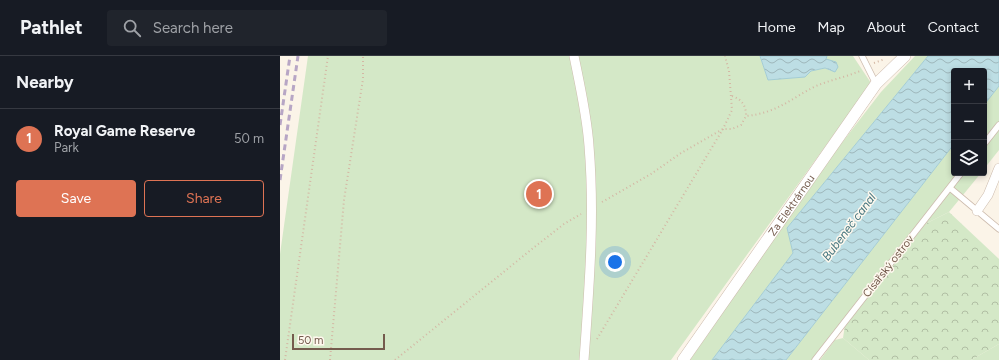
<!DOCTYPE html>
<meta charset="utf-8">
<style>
body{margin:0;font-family:Figtree,sans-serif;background:#20242c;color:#f1f3f6}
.controls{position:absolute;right:12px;top:12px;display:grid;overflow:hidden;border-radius:4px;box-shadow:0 2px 6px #0003}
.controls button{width:36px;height:36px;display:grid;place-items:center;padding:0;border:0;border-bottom:1px solid #363941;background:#171b24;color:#f1f3f6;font:20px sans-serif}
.scale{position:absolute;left:12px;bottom:10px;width:93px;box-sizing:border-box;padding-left:4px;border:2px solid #745b4d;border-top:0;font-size:11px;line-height:14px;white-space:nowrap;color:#745b4d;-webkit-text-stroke:3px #fef8ee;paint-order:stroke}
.you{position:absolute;left:335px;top:206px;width:14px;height:14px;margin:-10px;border:3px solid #fff;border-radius:50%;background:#1a73e8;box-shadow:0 0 0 6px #1a73e833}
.badge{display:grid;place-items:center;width:26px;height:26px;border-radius:50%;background:#de7354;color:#fff;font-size:13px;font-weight:700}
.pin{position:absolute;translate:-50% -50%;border:2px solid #fff;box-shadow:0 1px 4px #0006}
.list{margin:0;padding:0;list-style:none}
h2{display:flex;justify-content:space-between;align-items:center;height:52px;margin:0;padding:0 16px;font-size:17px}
h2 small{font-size:13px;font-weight:400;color:#9ea1a6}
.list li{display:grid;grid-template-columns:26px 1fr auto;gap:12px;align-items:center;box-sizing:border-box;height:60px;padding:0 16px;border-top:1px solid #363941}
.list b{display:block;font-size:15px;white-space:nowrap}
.list p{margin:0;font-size:13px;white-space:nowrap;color:#9ea1a6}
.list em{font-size:13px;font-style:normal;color:#9ea1a6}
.actions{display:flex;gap:8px;padding:12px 16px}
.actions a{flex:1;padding:9px 0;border:1px solid #de7354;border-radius:4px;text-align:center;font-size:14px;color:#de7354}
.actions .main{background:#de7354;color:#fff}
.icon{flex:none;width:22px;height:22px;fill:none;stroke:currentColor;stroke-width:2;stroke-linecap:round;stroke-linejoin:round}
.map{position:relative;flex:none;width:719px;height:304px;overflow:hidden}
header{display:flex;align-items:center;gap:24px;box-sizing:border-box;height:56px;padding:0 20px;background:#171b24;border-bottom:1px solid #363941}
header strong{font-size:19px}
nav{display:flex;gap:22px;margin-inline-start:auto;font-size:14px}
.search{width:280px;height:36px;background:#20242c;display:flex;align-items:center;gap:10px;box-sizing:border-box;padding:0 14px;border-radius:4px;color:#9ea1a6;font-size:15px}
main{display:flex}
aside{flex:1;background:#171b24}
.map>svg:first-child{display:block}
.green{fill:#d4e8c7}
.forest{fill:url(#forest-crowns)}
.water{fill:url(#water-waves);stroke:#a4cdd5}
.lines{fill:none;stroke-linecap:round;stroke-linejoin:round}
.service-casing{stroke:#cdbcae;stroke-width:7}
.pedestrian-casing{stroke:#cdbcae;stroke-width:10}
.minor-casing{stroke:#cdbcae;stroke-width:12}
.path{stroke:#d4b7a4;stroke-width:2;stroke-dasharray:1 3;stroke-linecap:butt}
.service{stroke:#fff;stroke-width:5.5}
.pedestrian{stroke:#fff;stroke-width:9}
.minor{stroke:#fff;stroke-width:11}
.rail{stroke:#b7a6c5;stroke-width:3;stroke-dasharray:6 4;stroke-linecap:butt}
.labels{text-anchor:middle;stroke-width:3;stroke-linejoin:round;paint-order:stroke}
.street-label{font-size:11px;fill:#745b4d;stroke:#fef8ee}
.water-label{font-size:12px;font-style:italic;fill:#44757f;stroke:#fef8ee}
</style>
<header>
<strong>Pathlet</strong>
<div class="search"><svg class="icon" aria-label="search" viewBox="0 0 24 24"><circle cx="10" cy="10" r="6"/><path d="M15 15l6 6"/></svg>Search here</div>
<nav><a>Home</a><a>Map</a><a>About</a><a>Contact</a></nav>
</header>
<main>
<aside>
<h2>Nearby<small></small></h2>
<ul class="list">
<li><span class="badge">1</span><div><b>Royal Game Reserve</b><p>Park</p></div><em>50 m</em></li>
</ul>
<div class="actions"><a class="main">Save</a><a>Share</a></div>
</aside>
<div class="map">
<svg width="719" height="304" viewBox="0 0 719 304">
<defs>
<pattern id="forest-crowns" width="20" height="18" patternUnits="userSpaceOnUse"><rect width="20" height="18" fill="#d4e8c7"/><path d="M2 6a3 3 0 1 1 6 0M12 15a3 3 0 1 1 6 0" fill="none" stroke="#b1bfa4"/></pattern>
<pattern id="water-waves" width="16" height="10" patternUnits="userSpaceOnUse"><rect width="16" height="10" fill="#bddee4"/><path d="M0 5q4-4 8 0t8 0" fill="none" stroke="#9eb7bb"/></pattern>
</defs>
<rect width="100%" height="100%" fill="#fbf4e8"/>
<g class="green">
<polygon points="28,0 480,0 488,24 545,12 551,15 546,3 547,0 573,0 591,27 391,304 0,304 0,198"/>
<polygon points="635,0 648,0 507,172 513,197 432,304 410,304 544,110 601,36"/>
<polygon points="719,30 719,94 704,113 704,49"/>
<polygon points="674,88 674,117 701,117 669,156 645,168 536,304 506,304"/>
<polygon points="563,282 589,304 540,304 555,284"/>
<polygon points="719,288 719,304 691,304"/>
</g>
<polygon class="forest" points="669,156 719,203 719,288 691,304 589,304 563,282 565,269 645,168"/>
<g class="water">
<polygon points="480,0 547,0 546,3 556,6 558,11 555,16 545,12 531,15 525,21 488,24"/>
<polygon points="648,0 719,0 719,30 704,49 704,15 674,15 674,88 506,304 432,304 513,197 507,172"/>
</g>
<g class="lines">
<defs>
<g id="service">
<polyline points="582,0 596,28"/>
<polyline points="704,88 719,69"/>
<polyline points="670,132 719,173"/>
<polyline points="535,304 681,117"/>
</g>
<g id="pedestrian">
<path d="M294,0C300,30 307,60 309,90C315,162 309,233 304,304"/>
<polyline points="697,155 708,139 719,112"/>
</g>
<g id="minor">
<path id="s1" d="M403,304L596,28L625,0"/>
</g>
</defs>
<use href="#service" class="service-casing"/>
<use href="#pedestrian" class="pedestrian-casing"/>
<use href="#minor" class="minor-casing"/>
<g class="path">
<polyline points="594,7 605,3"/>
<path d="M452,40C461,43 466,49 466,59"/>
<path d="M322,146L371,118L401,97L443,73H452L461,69L466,60C497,57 510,43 536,30C550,24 566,21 580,15"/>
<polyline points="317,283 443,73 452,54 449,15 445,0"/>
<polyline points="5,304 48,0"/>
<polyline points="50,304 64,144 83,23 83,0"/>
<polyline points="115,304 252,193 284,168 301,158"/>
</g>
<use href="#service" class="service"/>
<use href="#pedestrian" class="pedestrian"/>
<use href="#minor" class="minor"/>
<g class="rail">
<polyline points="0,69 10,0"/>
<polyline points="0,124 18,0"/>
</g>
</g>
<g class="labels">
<g class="street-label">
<text dy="4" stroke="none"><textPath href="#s1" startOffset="189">Za Elektrárnou</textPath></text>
<text transform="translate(608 210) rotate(-52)" y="4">Císařský ostrov</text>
</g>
<g class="water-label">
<text transform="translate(569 171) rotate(-53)" y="4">Bubeneč canal</text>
</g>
</g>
</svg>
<div class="controls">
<button>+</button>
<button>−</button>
<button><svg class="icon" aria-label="layers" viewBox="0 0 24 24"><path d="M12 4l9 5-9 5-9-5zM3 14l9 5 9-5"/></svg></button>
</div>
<div class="scale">50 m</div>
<div class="you"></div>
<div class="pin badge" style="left:259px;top:138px">1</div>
</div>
</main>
